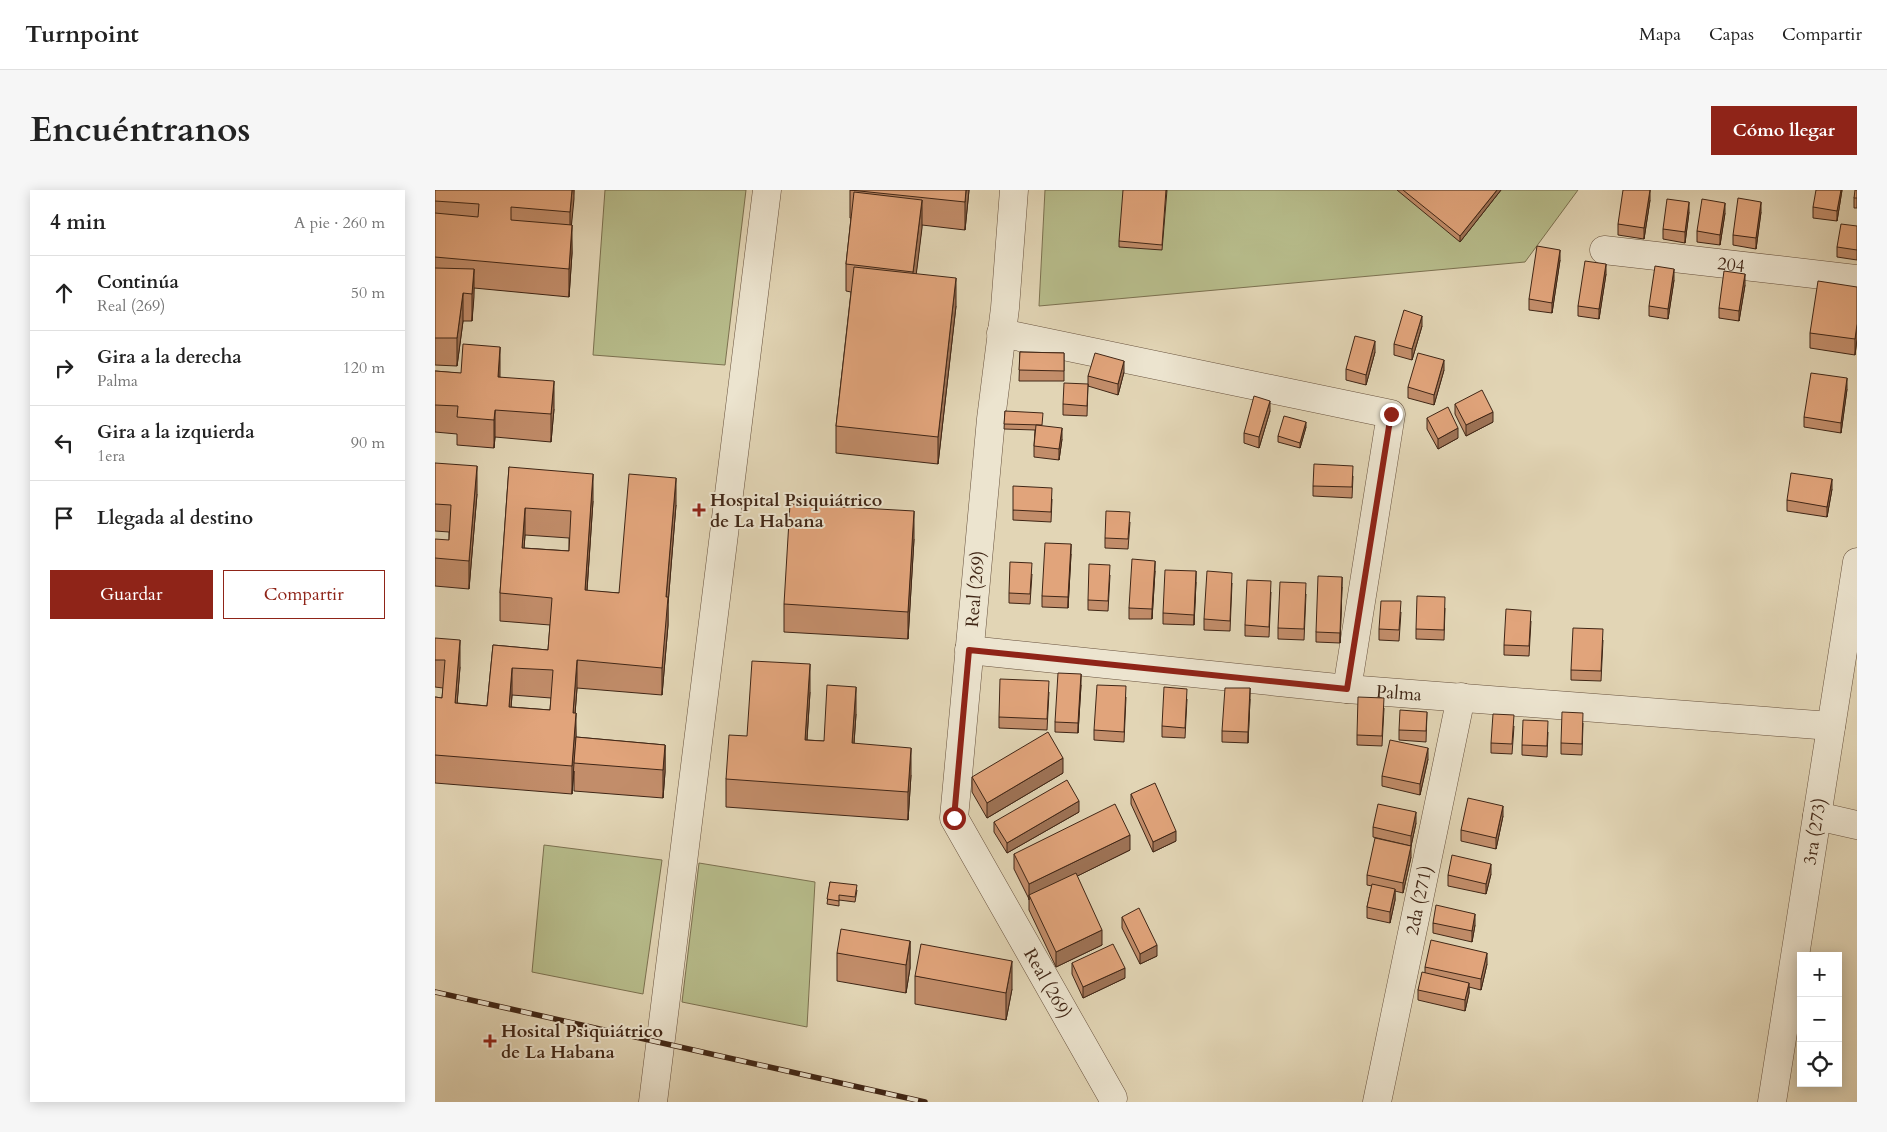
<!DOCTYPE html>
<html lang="es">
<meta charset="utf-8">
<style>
body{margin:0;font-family:Cardo,serif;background:#f6f6f6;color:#222}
.controls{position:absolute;right:15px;bottom:15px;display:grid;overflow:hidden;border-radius:0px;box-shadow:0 2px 12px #0003}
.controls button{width:45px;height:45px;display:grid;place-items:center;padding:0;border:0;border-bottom:1px solid #e0e0e0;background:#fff;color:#222;font:25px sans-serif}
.stop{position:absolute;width:15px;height:15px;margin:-11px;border:4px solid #8f2418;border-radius:50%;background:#fff}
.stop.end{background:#8f2418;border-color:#fff;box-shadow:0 1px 5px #0008}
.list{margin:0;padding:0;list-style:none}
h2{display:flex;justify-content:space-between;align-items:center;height:65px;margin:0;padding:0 20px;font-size:21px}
h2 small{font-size:16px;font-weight:400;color:#767676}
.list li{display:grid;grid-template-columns:32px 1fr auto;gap:15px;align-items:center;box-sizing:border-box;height:75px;padding:0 20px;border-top:1px solid #e0e0e0}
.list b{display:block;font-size:19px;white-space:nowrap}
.list p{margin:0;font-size:16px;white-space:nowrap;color:#767676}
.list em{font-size:16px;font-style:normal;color:#767676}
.actions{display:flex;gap:10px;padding:15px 20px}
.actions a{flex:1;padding:11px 0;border:1px solid #8f2418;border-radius:0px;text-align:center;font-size:18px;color:#8f2418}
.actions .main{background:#8f2418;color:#fff}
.icon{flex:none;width:28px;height:28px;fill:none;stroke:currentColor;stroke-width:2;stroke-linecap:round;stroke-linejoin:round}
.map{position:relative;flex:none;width:1422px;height:912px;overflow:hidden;border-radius:0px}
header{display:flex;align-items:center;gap:30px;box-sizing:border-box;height:70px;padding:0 25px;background:#fff;border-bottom:1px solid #e0e0e0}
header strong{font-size:24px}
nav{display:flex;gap:28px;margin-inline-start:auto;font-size:18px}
.intro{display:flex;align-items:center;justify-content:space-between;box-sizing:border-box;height:120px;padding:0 30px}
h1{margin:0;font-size:35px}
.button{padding:12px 22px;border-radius:0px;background:#8f2418;color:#fff;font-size:18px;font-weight:700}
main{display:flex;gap:30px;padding:0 30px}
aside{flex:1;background:#fff;border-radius:0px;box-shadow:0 2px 12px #0003}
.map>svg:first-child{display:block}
.green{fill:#b7bc8b;stroke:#7c7150}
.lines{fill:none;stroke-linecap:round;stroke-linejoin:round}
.minor-casing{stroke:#68523e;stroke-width:29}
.minor{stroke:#ece4cf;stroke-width:28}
.rail-casing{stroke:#402616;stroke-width:5.5}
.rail{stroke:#ece4cf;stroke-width:4;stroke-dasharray:11;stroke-linecap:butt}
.wall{fill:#c28d6a;stroke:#402616;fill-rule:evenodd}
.shaded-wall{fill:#9e7356;stroke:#402616}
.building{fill:#e1a47b;stroke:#402616;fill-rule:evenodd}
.route{stroke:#8f2418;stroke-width:6}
.poi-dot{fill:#8f2418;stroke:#ece4cf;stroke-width:2}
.labels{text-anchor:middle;stroke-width:4;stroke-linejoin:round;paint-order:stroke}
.street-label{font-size:18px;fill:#402616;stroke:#ece4cf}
.poi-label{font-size:18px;font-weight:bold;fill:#402616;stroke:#ece4cf;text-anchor:start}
</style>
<header>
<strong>Turnpoint</strong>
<nav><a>Mapa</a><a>Capas</a><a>Compartir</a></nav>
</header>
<div class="intro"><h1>Encuéntranos</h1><a class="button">Cómo llegar</a></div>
<main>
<aside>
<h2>4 min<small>A pie · 260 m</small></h2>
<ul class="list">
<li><svg class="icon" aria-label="ahead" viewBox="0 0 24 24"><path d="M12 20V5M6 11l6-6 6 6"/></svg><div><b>Continúa</b><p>Real (269)</p></div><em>50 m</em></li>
<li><svg class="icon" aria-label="right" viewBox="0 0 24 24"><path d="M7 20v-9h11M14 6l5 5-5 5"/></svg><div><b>Gira a la derecha</b><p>Palma</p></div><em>120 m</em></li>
<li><svg class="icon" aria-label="left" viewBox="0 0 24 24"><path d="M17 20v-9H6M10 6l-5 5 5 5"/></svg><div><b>Gira a la izquierda</b><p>1era</p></div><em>90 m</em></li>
<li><svg class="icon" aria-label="arrive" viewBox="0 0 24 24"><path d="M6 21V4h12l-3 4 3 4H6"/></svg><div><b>Llegada al destino</b></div></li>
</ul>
<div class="actions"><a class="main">Guardar</a><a>Compartir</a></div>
</aside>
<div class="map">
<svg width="1422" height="912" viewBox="0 0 1422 912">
<rect width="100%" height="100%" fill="#e2d5b5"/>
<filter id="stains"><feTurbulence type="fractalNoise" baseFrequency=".004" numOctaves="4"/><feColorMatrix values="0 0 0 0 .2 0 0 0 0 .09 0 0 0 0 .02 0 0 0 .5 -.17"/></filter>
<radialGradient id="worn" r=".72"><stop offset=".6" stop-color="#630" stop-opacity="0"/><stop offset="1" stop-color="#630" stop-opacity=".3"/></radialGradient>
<g class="green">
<polygon points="170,0 311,0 290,175 158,165"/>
<polygon points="610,0 1143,0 1090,72 604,116"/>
<polygon points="109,655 227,670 208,804 97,782"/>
<polygon points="264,673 380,692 372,837 247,812"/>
</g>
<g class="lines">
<defs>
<g id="minor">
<path id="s1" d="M579,0L570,118L556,229L519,628L678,908"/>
<path id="s2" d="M1169,60L1422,89"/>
<polyline points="566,143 956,224 912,499"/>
<path id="s3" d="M534,460L912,499L1396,536"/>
<polyline points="1382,626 1422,635"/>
<polyline points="218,912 332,0"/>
<path id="s4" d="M942,912L1026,507"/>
<path id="s5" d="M1337,912L1422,372"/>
</g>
</defs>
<use href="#minor" class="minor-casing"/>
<use href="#minor" class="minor"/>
<defs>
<polyline id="rail" points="0,802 490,912"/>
</defs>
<use href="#rail" class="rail-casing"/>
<use href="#rail" class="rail"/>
</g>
<g class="wall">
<polygon points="0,0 139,0 136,35 137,63 134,107 39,98 37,131 28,131 22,176 0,175"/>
<polygon points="415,0 534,0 530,40 487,35 481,84 521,116 503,274 401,263 401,236 416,102 411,101 411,74 416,28 415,28"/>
<polygon points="732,0 727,60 684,57 684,51"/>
<polygon points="962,0 1066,0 1025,52"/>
<polygon points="1407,0 1402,31 1378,28 1378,17"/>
<polygon points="1422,0 1422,18 1419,18 1419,8"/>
<polygon points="1215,10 1209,49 1183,45 1183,34"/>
<polygon points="1254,22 1250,53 1228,49 1228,39"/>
<polygon points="1326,22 1321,59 1298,55 1298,45"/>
<polygon points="1290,23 1285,55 1262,52 1262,41"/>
<polygon points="1422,36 1422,70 1402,67 1402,57"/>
<polygon points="1125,70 1117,123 1094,120 1094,109"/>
<polygon points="1171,84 1164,129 1143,126 1143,116"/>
<polygon points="1239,90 1233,129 1214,126 1214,116"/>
<polygon points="1310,95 1304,131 1284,128 1284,118"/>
<polygon points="1422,97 1422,149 1420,165 1375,158 1375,143"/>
<polygon points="987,136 977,170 959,165 959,154"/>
<polygon points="585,162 629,163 629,191 584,191"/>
<polygon points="940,162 931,195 911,190 911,179"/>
<polygon points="1009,180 999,215 973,208 973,197"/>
<polygon points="0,181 65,187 119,219 116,252 60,247 59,258 22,255 22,244 0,242"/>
<polygon points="689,182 683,205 653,196 653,186"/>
<polygon points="653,194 652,226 628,225 628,214"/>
<polygon points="1412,199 1406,243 1369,237 1369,227"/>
<polygon points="1020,214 1058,232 1031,246 1020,224"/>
<polygon points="570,221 607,236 627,249 624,270 599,267 599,256 600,240 569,239"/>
<polygon points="835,221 824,258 809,253 809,243"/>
<polygon points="992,228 1023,248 1003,259 992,239"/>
<polygon points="871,237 865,258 843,252 843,246"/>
<polygon points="0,273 42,304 34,399 0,396 0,368 14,350 14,342 0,341"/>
<path d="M74,277L158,311L152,401L184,403L241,315L233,414V435L227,505L142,498L140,523L141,547L230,555V582L228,608L139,601V581L137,604L0,593V507L7,508L8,498L0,497V448L25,477L22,513L52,516L58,455L113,460L115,435L65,431V403ZM90,345L134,348V361L89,358ZM77,505L116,508L115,520L76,517Z"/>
<polygon points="918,286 917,308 878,306 878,296"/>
<polygon points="1397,299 1392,327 1352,321 1352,310"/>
<polygon points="617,309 616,332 578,330 578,320"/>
<polygon points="695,332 693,359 670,358 670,348"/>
<polygon points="479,349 473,449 349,442 349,414"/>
<polygon points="636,364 633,418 607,417 607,406"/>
<polygon points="720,381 717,429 694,429 694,418"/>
<polygon points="597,384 595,414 574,413 574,403"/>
<polygon points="675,385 673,421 653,420 653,410"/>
<polygon points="761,392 759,435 728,434 728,423"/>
<polygon points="797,393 795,441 769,440 769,429"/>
<polygon points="907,397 905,453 881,452 881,442"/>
<polygon points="836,402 834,447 810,446 810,435"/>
<polygon points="871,404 869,450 843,449 843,438"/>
<polygon points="1010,418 1009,450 981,449 981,439"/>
<polygon points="966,422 964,451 944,450 944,439"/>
<polygon points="1096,431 1094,466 1069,465 1069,455"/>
<polygon points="1168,450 1166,491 1136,490 1136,480"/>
<polygon points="646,495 643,543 620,542 620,532"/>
<polygon points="375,502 372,550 389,551 421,524 419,554 476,585 473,630 291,617 291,589 312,546"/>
<polygon points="614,502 612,540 564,538 564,527"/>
<polygon points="691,507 689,552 659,550 659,540"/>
<polygon points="752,509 750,548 727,547 727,536"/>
<polygon points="815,509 813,553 787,552 787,541"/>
<polygon points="949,518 947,556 922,555 922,545"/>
<polygon points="992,522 991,552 964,550 964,540"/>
<polygon points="1148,533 1147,565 1126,564 1126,553"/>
<polygon points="1079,536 1077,564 1056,563 1056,553"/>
<polygon points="1113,542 1112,567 1087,565 1087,555"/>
<polygon points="993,569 985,605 947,596 947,586"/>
<polygon points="628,583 552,628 537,602 537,587"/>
<polygon points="696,604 741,651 718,662 696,614"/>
<polygon points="644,622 572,663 559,642 559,632"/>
<polygon points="1068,626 1061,659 1026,651 1026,640"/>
<polygon points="981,633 976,656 938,647 938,637"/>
<polygon points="695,660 642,686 667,755 621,777 594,720 594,709 579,679 579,664"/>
<polygon points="976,667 968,703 960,701 960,710 955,733 932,728 932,717 937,696 932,695 932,685"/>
<polygon points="1056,684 1051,704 1013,696 1013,685"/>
<polygon points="395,692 422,700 420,712 404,710 404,716 392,714"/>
<polygon points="687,727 722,766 705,774 687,738"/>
<polygon points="998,733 1040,735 1037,752 998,743"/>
<polygon points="475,751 475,778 471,803 402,791 402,763"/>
<polygon points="637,773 690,788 648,808 637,784"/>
<polygon points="1052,774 1046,800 1034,797 1034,803 1030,821 983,810 983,800 990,783 990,777"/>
<polygon points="480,786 577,799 571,830 480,814"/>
</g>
<g class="shaded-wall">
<polygon points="137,0 139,0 139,9 135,50 135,22"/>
<polygon points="531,0 534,0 530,40 530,12"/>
<polygon points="1062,0 1066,0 1025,52 1025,46"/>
<polygon points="1215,0 1215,10 1209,49 1209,38"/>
<polygon points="1406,0 1407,0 1402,31 1402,21"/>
<polygon points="487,10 487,38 478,110 478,82"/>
<polygon points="1254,12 1254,22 1250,53 1250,42"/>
<polygon points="1326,12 1326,22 1321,59 1321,48"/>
<polygon points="1290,13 1290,23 1285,55 1285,45"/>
<polygon points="137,35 137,63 134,107 134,79"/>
<polygon points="1125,60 1125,70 1117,123 1117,113"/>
<polygon points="1171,74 1171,84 1164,129 1164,119"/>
<polygon points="39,79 39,107 37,131 37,104"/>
<polygon points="1239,79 1239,90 1233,129 1233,119"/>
<polygon points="1310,84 1310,95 1304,131 1304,121"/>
<polygon points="521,88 521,116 503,274 503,247"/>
<polygon points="28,103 28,131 22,176 22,148"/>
<polygon points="987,126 987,136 977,170 977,159"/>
<polygon points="1422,134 1422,149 1420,165 1420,149"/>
<polygon points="940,151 940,162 931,195 931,185"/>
<polygon points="65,157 65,185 63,214 63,187"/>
<polygon points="1009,170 1009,180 999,215 999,205"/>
<polygon points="689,171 689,182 683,205 683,194"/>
<polygon points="1412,188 1412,199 1406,243 1406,233"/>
<polygon points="119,191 119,219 116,252 116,224"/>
<polygon points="835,211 835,221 824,258 824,247"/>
<polygon points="60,220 60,247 59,258 59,230"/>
<polygon points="1058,222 1058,232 1031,246 1031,235"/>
<polygon points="871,232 871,237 865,258 865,253"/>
<polygon points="627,238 627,249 624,270 624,259"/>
<polygon points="1023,238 1023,248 1003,259 1003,249"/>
<polygon points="42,276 42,304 34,399 34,371"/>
<polygon points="158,284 158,311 150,428 150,400"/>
<polygon points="241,288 241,315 233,414 233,435 227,505 227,478 231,407"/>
<polygon points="1397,289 1397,299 1392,327 1392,317"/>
<polygon points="90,318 90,345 87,385 87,358"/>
<polygon points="479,321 479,349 473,449 473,422"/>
<polygon points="636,354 636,364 633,418 633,407"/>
<polygon points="720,371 720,381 717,429 717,419"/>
<polygon points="761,381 761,392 759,435 759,425"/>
<polygon points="907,387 907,397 905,453 905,443"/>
<polygon points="25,450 25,477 20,541 20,513"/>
<polygon points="142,470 142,498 138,551 138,523"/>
<polygon points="375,474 375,502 370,578 370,550"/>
<polygon points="77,478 77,505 74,545 74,517"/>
<polygon points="646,484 646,495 643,543 643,533"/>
<polygon points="421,497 421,524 417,581 417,553"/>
<polygon points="815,498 815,509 813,553 813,542"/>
<polygon points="141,523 141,551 139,573 137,604 137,576"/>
<polygon points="230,555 230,582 228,608 228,580"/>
<polygon points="476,558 476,585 473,630 473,602"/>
<polygon points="993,558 993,569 985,605 985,594"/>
<polygon points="628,568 628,583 552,628 552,613"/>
<polygon points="644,611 644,622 572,663 572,653"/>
<polygon points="1068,616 1068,626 1061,659 1061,648"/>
<polygon points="981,622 981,633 976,656 976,646"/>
<polygon points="741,641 741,651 718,662 718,652"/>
<polygon points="695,645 695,660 596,709 594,705 594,710 594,694"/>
<polygon points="976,656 976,667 968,703 968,693"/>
<polygon points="1056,674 1056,684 1051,704 1051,694"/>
<polygon points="960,699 960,710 955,733 955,722"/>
<polygon points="1040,724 1040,735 1037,752 1037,741"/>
<polygon points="667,740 667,755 621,777 621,762"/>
<polygon points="475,751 475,778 471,803 471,775"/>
<polygon points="722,755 722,766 705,774 705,764"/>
<polygon points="1052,763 1052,774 1046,800 1046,789"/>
<polygon points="577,771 577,799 571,830 571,803"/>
<polygon points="690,778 690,788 648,808 648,797"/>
<polygon points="1034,793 1034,803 1030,821 1030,810"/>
</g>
<g class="building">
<polygon points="0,0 137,0 135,22 76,17 76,30 137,35 134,79 0,67 0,23 43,27 44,14 0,11"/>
<polygon points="415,0 531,0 530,12"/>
<polygon points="688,0 731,0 727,55 684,51"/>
<polygon points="968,0 1062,0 1025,46"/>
<polygon points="1188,0 1215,0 1209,38 1183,34"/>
<polygon points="1381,0 1406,0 1402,21 1378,17"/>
<polygon points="1420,0 1422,0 1422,8 1419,8"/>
<polygon points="419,2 487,10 478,82 411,74"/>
<polygon points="1303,8 1326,12 1321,48 1298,45"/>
<polygon points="1232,9 1254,12 1250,42 1228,39"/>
<polygon points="1267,9 1290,13 1285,45 1262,41"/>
<polygon points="1406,34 1422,36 1422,60 1402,57"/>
<polygon points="1102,56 1125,60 1117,113 1094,109"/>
<polygon points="1150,71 1171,74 1164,119 1143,116"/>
<polygon points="1220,76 1239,79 1233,119 1214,116"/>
<polygon points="419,77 521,88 503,247 401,236"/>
<polygon points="0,78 39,79 37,104 28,103 22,148 0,148"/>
<polygon points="1289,81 1310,84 1304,121 1284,118"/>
<polygon points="1383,91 1422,97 1422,134 1420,149 1375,143"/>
<polygon points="969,120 987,126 977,159 959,154"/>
<polygon points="920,146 940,151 931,185 911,179"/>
<polygon points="28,154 65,157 63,187 119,191 116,224 60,220 59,230 22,227 23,216 0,215 0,181 26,183"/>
<polygon points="585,162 629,163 629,181 584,180"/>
<polygon points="660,163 689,171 683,194 653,186"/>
<polygon points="983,163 1009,170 999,205 973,197"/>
<polygon points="1376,183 1412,188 1406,233 1369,227"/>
<polygon points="629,193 653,194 652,216 628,214"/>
<polygon points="1047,200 1058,222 1031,235 1020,214"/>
<polygon points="819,206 835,211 824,247 809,243"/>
<polygon points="1013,217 1023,238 1003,249 992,228"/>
<polygon points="570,221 608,223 607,235 569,234"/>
<polygon points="849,226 871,232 865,253 843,246"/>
<polygon points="601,235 627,238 624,259 599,256"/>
<polygon points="0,273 42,276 34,371 0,368 0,349 14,350 16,315 0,314"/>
<polygon points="879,274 918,276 917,297 878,296"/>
<path d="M74,277L158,284L150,400L184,403L194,284L241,288L231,407H233L227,478L142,470L138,523H141L137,576L0,565V507L7,508L10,470H0V448L25,450L20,513L52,516L58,455L113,460L117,408L65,403ZM90,318L136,321L134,361L87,358ZM77,478L118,480L115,520L74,517Z"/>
<polygon points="1356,283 1397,289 1392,317 1352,310"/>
<polygon points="578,296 617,298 616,322 578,320"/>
<polygon points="355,314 479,321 473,422 349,414"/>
<polygon points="671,321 695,322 693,349 670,348"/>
<polygon points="610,353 636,354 633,407 607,406"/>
<polygon points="697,369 720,371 717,419 694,418"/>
<polygon points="575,372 597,373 595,404 574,403"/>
<polygon points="654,374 675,375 673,411 653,410"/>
<polygon points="730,380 761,381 759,425 728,423"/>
<polygon points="772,381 797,383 795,431 769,429"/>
<polygon points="883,386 907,387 905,443 881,442"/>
<polygon points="812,390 836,391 834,437 810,435"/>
<polygon points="845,392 871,393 869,439 843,438"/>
<polygon points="982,406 1010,407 1009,440 981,439"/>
<polygon points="946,411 966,411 964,440 944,439"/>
<polygon points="1071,419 1096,421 1094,456 1069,455"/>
<polygon points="1138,438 1168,439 1166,481 1136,480"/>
<polygon points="317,471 375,474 370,550 389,551 392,495 421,497 417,553 476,558 473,602 291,589 294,545 312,546"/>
<polygon points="623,483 646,484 643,533 620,532"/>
<polygon points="565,489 614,491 612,529 564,527"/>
<polygon points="662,495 691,496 689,542 659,540"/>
<polygon points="729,497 752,499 750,538 727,536"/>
<polygon points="790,498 815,498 813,542 787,541"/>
<polygon points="923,507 949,508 947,546 922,545"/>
<polygon points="965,520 992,522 991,541 964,540"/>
<polygon points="1127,522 1148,523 1147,554 1126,553"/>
<polygon points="1058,524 1079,525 1077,554 1056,553"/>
<polygon points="1088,530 1113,531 1112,556 1087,555"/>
<polygon points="613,542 628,568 552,613 537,587"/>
<polygon points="141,547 230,555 228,580 139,573"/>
<polygon points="955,550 993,558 985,594 947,586"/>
<polygon points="632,590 644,611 572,653 559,632"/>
<polygon points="720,593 741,641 718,652 696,604"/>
<polygon points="1033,608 1068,616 1061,648 1026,640"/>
<polygon points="680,614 695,645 594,694 579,664"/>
<polygon points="943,614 981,622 976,646 938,637"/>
<polygon points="940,648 976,656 968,693 932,685"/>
<polygon points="1017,665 1056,674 1051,694 1013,685"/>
<polygon points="641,683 667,740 621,762 594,705"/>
<polygon points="395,692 422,695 420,707 404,705 404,711 392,709"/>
<polygon points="937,694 960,699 955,722 932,717"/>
<polygon points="1001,715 1040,724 1037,741 998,733"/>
<polygon points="704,718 722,755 705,764 687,727"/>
<polygon points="406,739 475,751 471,775 402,763"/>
<polygon points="996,750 1052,763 1046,789 990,777"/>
<polygon points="486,754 577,771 571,803 480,786"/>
<polygon points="678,754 690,778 648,797 637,773"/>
<polygon points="987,782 1034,793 1030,810 983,800"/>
</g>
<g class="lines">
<polyline class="route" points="519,628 534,460 912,499 956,224"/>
</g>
<g class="poi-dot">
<path d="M261.5 312.5h5v5h5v5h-5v5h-5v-5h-5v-5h5z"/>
<path d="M52.5 843.5h5v5h5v5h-5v5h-5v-5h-5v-5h5z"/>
</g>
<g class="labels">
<g class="street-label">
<text dy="6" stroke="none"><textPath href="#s2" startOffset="128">204</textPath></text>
<text transform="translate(540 399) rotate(-85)" y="6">Real (269)</text>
<text dy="6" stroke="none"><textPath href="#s3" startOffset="432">Palma</textPath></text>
<text dy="6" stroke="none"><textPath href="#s5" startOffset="274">3ra (273)</textPath></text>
<text dy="6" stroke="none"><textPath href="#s4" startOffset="206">2da (271)</textPath></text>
<text dy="6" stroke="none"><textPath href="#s1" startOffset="821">Real (269)</textPath></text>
</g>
<g class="poi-label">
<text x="275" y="316">Hospital Psiquiátrico<tspan x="275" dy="21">de La Habana</tspan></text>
<text x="66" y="847">Hosital Psiquiátrico<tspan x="66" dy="21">de La Habana</tspan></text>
</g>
</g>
<rect width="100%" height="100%" filter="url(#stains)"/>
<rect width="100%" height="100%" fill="url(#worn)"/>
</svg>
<div class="controls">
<button>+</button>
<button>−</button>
<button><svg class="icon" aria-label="locate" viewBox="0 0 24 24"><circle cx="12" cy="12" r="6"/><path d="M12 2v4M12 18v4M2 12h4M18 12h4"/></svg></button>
</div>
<div class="stop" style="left:519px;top:628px"></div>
<div class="stop end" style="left:956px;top:224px"></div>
</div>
</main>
